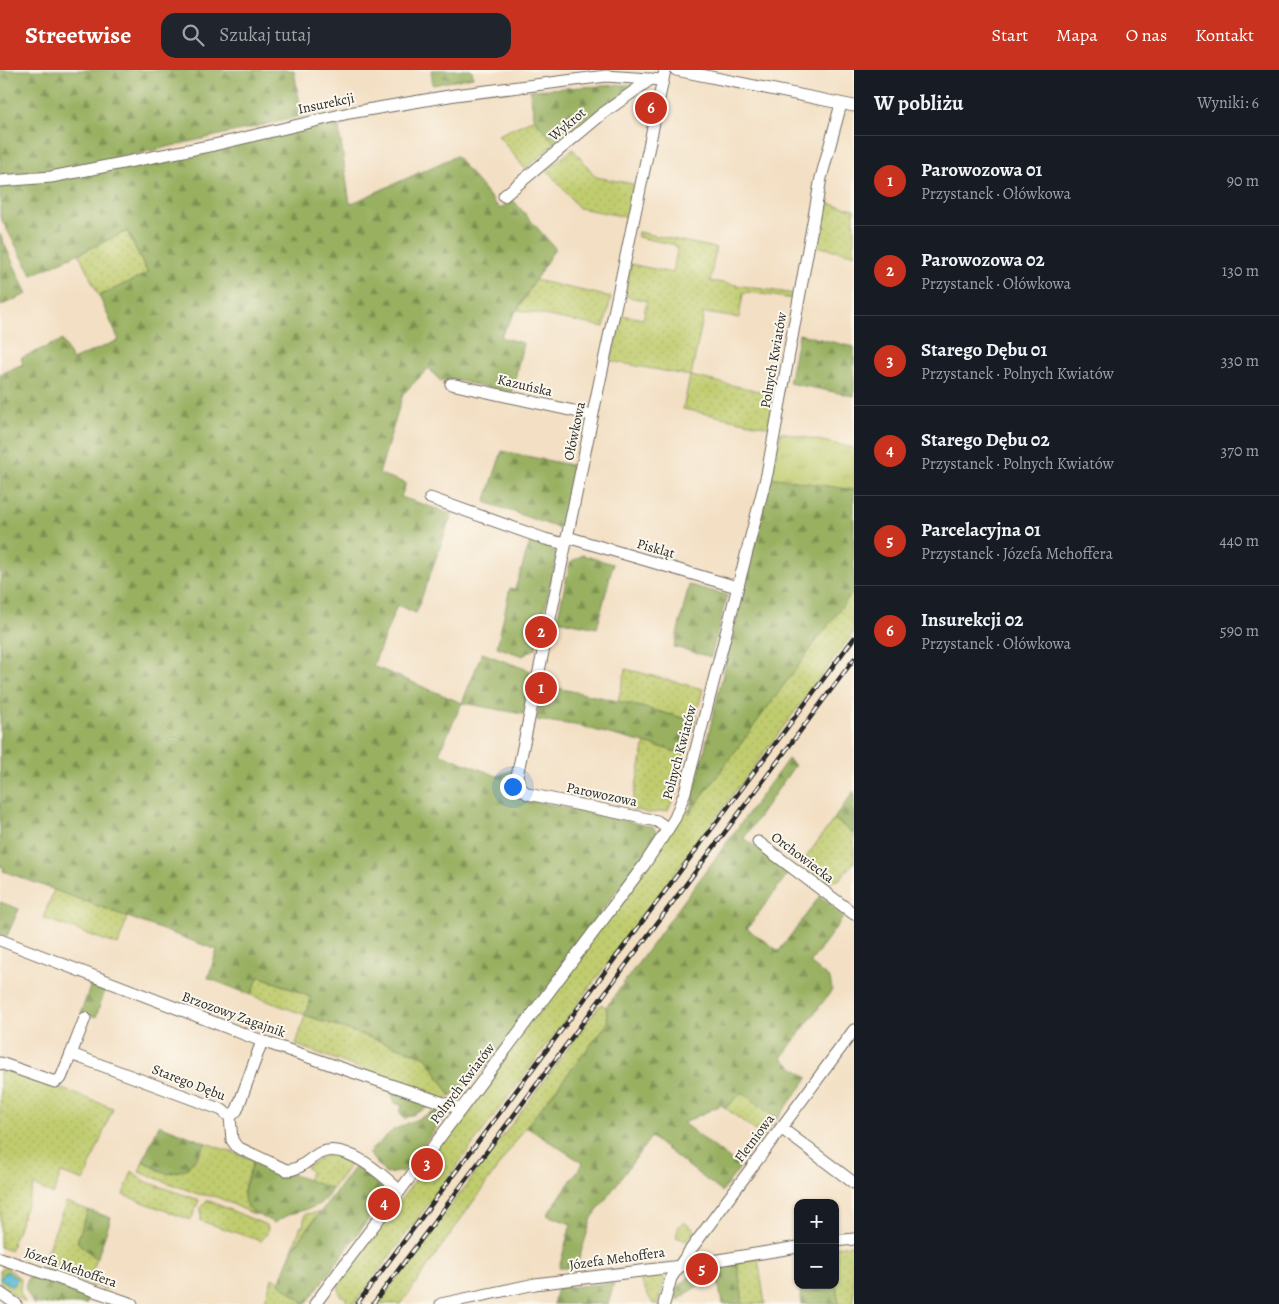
<!DOCTYPE html>
<html lang="pl">
<meta charset="utf-8">
<style>
body{margin:0;font-family:Alegreya,serif;background:#20242c;color:#f1f3f6}
.controls{position:absolute;right:15px;bottom:15px;display:grid;overflow:hidden;border-radius:10px;box-shadow:0 1px 4px #0004}
.controls button{width:45px;height:45px;display:grid;place-items:center;padding:0;border:0;border-bottom:1px solid #363941;background:#171b24;color:#f1f3f6;font:25px sans-serif}
.you{position:absolute;left:512px;top:716px;width:18px;height:18px;margin:-12px;border:4px solid #fff;border-radius:50%;background:#1a73e8;box-shadow:0 0 0 8px #1a73e833}
.badge{display:grid;place-items:center;width:32px;height:32px;border-radius:50%;background:#c8321e;color:#fff;font-size:16px;font-weight:700}
.pin{position:absolute;translate:-50% -50%;border:2px solid #fff;box-shadow:0 1px 5px #0006}
.list{margin:0;padding:0;list-style:none}
h2{display:flex;justify-content:space-between;align-items:center;height:65px;margin:0;padding:0 20px;font-size:21px}
h2 small{font-size:16px;font-weight:400;color:#9ea1a6}
.list li{display:grid;grid-template-columns:32px 1fr auto;gap:15px;align-items:center;box-sizing:border-box;height:90px;padding:0 20px;border-top:1px solid #363941}
.list b{display:block;font-size:19px;white-space:nowrap}
.list p{margin:0;font-size:16px;white-space:nowrap;color:#9ea1a6}
.list em{font-size:16px;font-style:normal;color:#9ea1a6}
.icon{flex:none;width:28px;height:28px;fill:none;stroke:currentColor;stroke-width:2;stroke-linecap:round;stroke-linejoin:round}
.map{position:relative;flex:none;width:854px;height:1234px;overflow:hidden}
header{display:flex;align-items:center;gap:30px;box-sizing:border-box;height:70px;padding:0 25px;background:#c8321e;color:#fff}
header strong{font-size:24px}
nav{display:flex;gap:28px;margin-inline-start:auto;font-size:18px}
.search{width:350px;height:45px;background:#20242c;display:flex;align-items:center;gap:12px;box-sizing:border-box;padding:0 18px;border-radius:15px;color:#9ea1a6;font-size:19px}
main{display:flex}
aside{flex:1;background:#171b24}
.map>svg:first-child{display:block}
.grass{fill:url(#grass-dots);stroke:#767c4c}
.forest{fill:url(#forest-firs);stroke:#626e46}
.park{fill:url(#park-tufts);stroke:#767c4c}
.water{fill:url(#water-ripples);stroke:#40727f}
.lines{fill:none;stroke-linecap:round;stroke-linejoin:round}
.minor-casing{stroke:#716a60;stroke-width:13}
.minor{stroke:#fff;stroke-width:11}
.rail-casing{stroke:#2b2b2b;stroke-width:4.5}
.rail{stroke:#fbf7ec;stroke-width:2.5;stroke-dasharray:8;stroke-linecap:butt}
.labels{text-anchor:middle;stroke-width:4;stroke-linejoin:round;paint-order:stroke}
.street-label{font-size:14px;fill:#2b2b2b;stroke:#fbf7ec}
</style>
<header>
<strong>Streetwise</strong>
<div class="search"><svg class="icon" aria-label="search" viewBox="0 0 24 24"><circle cx="10" cy="10" r="6"/><path d="M15 15l6 6"/></svg>Szukaj tutaj</div>
<nav><a>Start</a><a>Mapa</a><a>O nas</a><a>Kontakt</a></nav>
</header>
<main>
<div class="map">
<svg width="854" height="1234" viewBox="0 0 854 1234">
<defs>
<pattern id="grass-dots" width="8" height="8" patternUnits="userSpaceOnUse" patternTransform="scale(1.25)"><rect width="8" height="8" fill="#c0cc6e"/><path d="M2 2h.1M6 6h.1" fill="none" stroke="#a5af5f" stroke-width="1.8" stroke-linecap="round"/></pattern>
<pattern id="forest-firs" width="22" height="20" patternUnits="userSpaceOnUse" patternTransform="scale(1.25)"><rect width="22" height="20" fill="#98b061"/><path d="M5 1l3.5 6h-7zM16 11l3.5 6h-7z" fill="#7c8f50"/></pattern>
<pattern id="park-tufts" width="24" height="20" patternUnits="userSpaceOnUse" patternTransform="scale(1.25)"><rect width="24" height="20" fill="#c0cc6e"/><path d="M3 7l-1-3M5 7V3M7 7l1-3M15 17l-1-3M17 17v-4M19 17l1-3" fill="none" stroke="#a5af5f"/></pattern>
<pattern id="water-ripples" width="26" height="14" patternUnits="userSpaceOnUse" patternTransform="scale(1.25)"><rect width="26" height="14" fill="#55bad3"/><path d="M2 4q2-2 4 0t4 0M15 11q2-2 4 0t4 0" fill="none" stroke="#4797ab"/></pattern>
</defs>
<rect width="100%" height="100%" fill="#fbf7ec"/>
<filter id="ink" filterUnits="userSpaceOnUse"><feTurbulence type="fractalNoise" baseFrequency=".02" numOctaves="2"/><feDisplacementMap in="SourceGraphic" scale="10" xChannelSelector="R" yChannelSelector="G"/><feConvolveMatrix kernelMatrix="1 2 1 2 8 2 1 2 1" color-interpolation-filters="sRGB"/></filter>
<filter id="wash" filterUnits="userSpaceOnUse"><feTurbulence type="fractalNoise" baseFrequency=".0096" numOctaves="4" result="noise"/><feDisplacementMap in="SourceGraphic" scale="20" xChannelSelector="R" yChannelSelector="G"/><feGaussianBlur stdDeviation="1.12" result="paint"/><feColorMatrix in="noise" values="0 0 0 0 0 0 0 0 0 0 0 0 0 0 0 0 0 1.4 0 .05"/><feComposite in="paint" operator="in"/></filter>
<g filter="url(#wash)">
<rect width="100%" height="100%" fill="#f3dfc3"/>
<g class="grass">
<polygon points="534,49 555,73 525,99 498,65"/>
<polygon points="573,79 596,107 633,114 627,147 579,138 547,100"/>
<polygon points="822,132 854,139 854,184 815,176"/>
<polygon points="127,161 148,204 99,226 79,184"/>
<polygon points="638,162 716,178 710,211 795,224 794,229 748,222 743,224 739,248 704,243 691,306 776,325 769,357 683,339 690,306 611,291 621,245 643,249 647,231 625,226 631,194 673,203 677,179 675,175 638,167"/>
<polygon points="535,210 611,227 604,257 518,240"/>
<polygon points="854,520 854,562 354,1234 344,1234 347,1229 340,1225 338,1212 437,1082 437,1078 682,737 690,740 690,742"/>
<polygon points="626,599 703,619 695,651 618,631"/>
<polygon points="645,673 686,684 675,724 668,741 649,743 631,739"/>
<polygon points="834,749 854,764 854,792 839,810 822,813 801,794"/>
<polygon points="54,820 128,846 118,875 43,848"/>
<polygon points="259,906 311,927 305,945 426,987 451,1026 446,1030 296,975 305,945 251,925"/>
<polygon points="601,934 606,937 608,953 526,1057 401,1234 378,1234"/>
<polygon points="0,996 113,1038 84,1111 61,1103 53,1125 34,1115 10,1181 0,1177"/>
<polygon points="742,1022 777,1049 764,1067 724,1037 730,1034"/>
<path d="M206,1073L254,1090C245,1115 236,1123 256,1145L217,1127L198,1124L139,1102L143,1091L159,1101L194,1092Z"/>
<polygon points="327,1084 354,1089 332,1119 307,1110 311,1102 306,1097"/>
<polygon points="132,1101 144,1111 199,1130 191,1150 123,1125"/>
<polygon points="207,1130 266,1155 268,1158 267,1164 261,1171 201,1151 201,1137"/>
<polygon points="66,1132 88,1140 77,1172 97,1189 89,1210 110,1217 104,1219 41,1197"/>
<polygon points="319,1142 292,1180 301,1156 303,1157 305,1144"/>
<polygon points="684,1152 695,1160 686,1171 676,1167 679,1156"/>
<polygon points="851,1175 854,1180 854,1234 839,1234 835,1209 835,1177"/>
<polygon points="758,1188 765,1234 743,1234 737,1190"/>
<polygon points="6,1197 21,1209 20,1222 25,1232 0,1215 0,1200"/>
<polygon points="659,1203 663,1205 665,1210 657,1234 653,1234 640,1210 641,1206"/>
<polygon points="272,1208 280,1211 279,1213 306,1234 264,1234"/>
</g>
<g class="forest">
<polygon points="0,0 294,0 302,46 76,98 0,105"/>
<polygon points="431,0 472,0 473,7 433,15"/>
<polygon points="637,14 559,78 534,49 530,20"/>
<polygon points="338,52 350,134 456,86 500,139 512,129 555,178 500,267 523,273 512,323 455,310 441,312 429,298 403,324 379,404 406,413 401,427 452,444 416,543 397,535 373,596 462,633 482,583 531,601 523,644 462,633 439,683 497,706 512,700 508,716 511,726 653,757 658,764 501,981 478,1005 451,1026 426,987 305,945 311,927 259,906 251,925 208,908 217,880 3,801 4,798 0,796 0,304 23,294 21,288 62,270 72,290 119,270 99,226 148,203 127,161 32,205 0,147 0,114 268,67"/>
<polygon points="0,164 27,224 0,236"/>
<polygon points="799,264 854,277 854,326 789,313"/>
<polygon points="502,381 575,396 561,459 485,432"/>
<polygon points="771,407 854,420 854,520 689,744"/>
<polygon points="531,469 550,476 557,485 536,578 523,586 497,577 510,518 515,519"/>
<polygon points="582,485 613,494 597,558 557,550 570,493"/>
<polygon points="689,515 727,525 711,587 674,577"/>
<polygon points="543,615 618,631 695,651 686,684 575,655 536,650"/>
<polygon points="788,689 795,695 744,768 789,802 747,859 779,881 820,826 845,845 810,893 830,909 832,920 781,988 808,1008 777,1049 742,1022 730,1034 724,1037 721,1035 683,1053 740,1097 722,1122 651,1067 592,1148 576,1198 559,1198 571,1154 547,1145 583,1093 526,1057 608,953 606,937"/>
<polygon points="854,721 854,764 834,749"/>
<polygon points="0,832 19,839 7,866 0,864"/>
<polygon points="88,910 108,921 104,923 96,947 81,942 90,917"/>
<polygon points="396,1022 433,1035 404,1049 399,1041 403,1036 395,1033 392,1024"/>
<polygon points="442,1038 447,1043 404,1101 386,1104 368,1083 393,1060"/>
<polygon points="159,1055 206,1073 187,1099 168,1104 143,1091"/>
<path d="M254,1090L332,1119C317,1147 298,1134 275,1153C234,1135 241,1128 254,1090Z"/>
<polygon points="360,1093 389,1116 390,1120 306,1234 279,1213 292,1180 355,1096"/>
<polygon points="88,1140 111,1148 97,1189 77,1172"/>
<polygon points="737,1190 743,1234 722,1234 718,1210 703,1212 678,1230 674,1220 695,1202"/>
<polygon points="29,1206 88,1227 87,1234 33,1234 25,1217"/>
<polygon points="835,1209 839,1234 802,1234 799,1215 835,1215"/>
<polygon points="614,1213 608,1234 553,1234 557,1218"/>
</g>
<polygon class="park" points="781,362 854,378 854,420 771,407"/>
<polygon class="water" points="6,1201 18,1209 12,1217 0,1209"/>
</g>
<g filter="url(#ink)">
<g class="lines">
<defs>
<g id="minor">
<polyline points="665,0 517,706 520,718 528,724 657,751 668,759"/>
<polyline points="676,0 854,36"/>
<polyline points="0,111 51,107 214,75 349,43 455,25 606,6 662,10"/>
<polyline points="504,126 602,44 651,9"/>
<polyline points="451,314 592,345"/>
<polyline points="430,428 545,469 565,474"/>
<polyline points="567,467 737,517"/>
<polyline points="758,772 854,844"/>
<polyline points="0,870 262,971 461,1039"/>
<polyline points="71,984 85,948"/>
<path d="M0,993L55,1012L61,1008L71,984L222,1040L230,1047L232,1070L237,1077L286,1100C300,1101 308,1089 320,1083C346,1071 383,1105 400,1121"/>
<polyline points="230,1047 237,1040 262,971"/>
<polyline points="781,1058 854,1113"/>
<polyline points="835,1171 854,1169"/>
<polyline points="0,1188 132,1234"/>
<polyline points="0,1223 16,1234"/>
<polyline points="315,1234 644,795 675,748 685,722 767,404 821,108 841,34"/>
<polyline points="441,1234 535,1214 681,1196 798,1177"/>
<polyline points="664,1234 671,1208 691,1179 854,960"/>
</g>
</defs>
<use href="#minor" class="minor-casing"/>
<use href="#minor" class="minor"/>
<defs>
<g id="rail">
<polyline points="357,1234 854,568"/>
<polyline points="373,1234 854,589"/>
</g>
</defs>
<use href="#rail" class="rail-casing"/>
<use href="#rail" class="rail"/>
</g>
</g>
<g class="labels">
<g class="street-label">
<text transform="translate(326 33) rotate(-12)" y="5">Insurekcji</text>
<text transform="translate(567 54) rotate(-40)" y="5">Wykrot</text>
<text transform="translate(773 290) rotate(-80)" y="5">Polnych Kwiatów</text>
<text transform="translate(525 315) rotate(13)" y="5">Kazuńska</text>
<text transform="translate(574 361) rotate(-78)" y="5">Ołówkowa</text>
<text transform="translate(656 478) rotate(16)" y="5">Piskląt</text>
<text transform="translate(679 682) rotate(-75)" y="5">Polnych Kwiatów</text>
<text transform="translate(602 724) rotate(12)" y="5">Parowozowa</text>
<text transform="translate(803 787) rotate(37)" y="5">Orchowiecka</text>
<text transform="translate(234 944) rotate(20)" y="5">Brzozowy Zagajnik</text>
<text transform="translate(189 1012) rotate(21)" y="5">Starego Dębu</text>
<text transform="translate(462 1013) rotate(-53)" y="5">Polnych Kwiatów</text>
<text transform="translate(754 1068) rotate(-53)" y="5">Fletniowa</text>
<text transform="translate(617 1188) rotate(-8)" y="5">Józefa Mehoffera</text>
<text transform="translate(71 1197) rotate(19)" y="5">Józefa Mehoffera</text>
</g>
</g>
</svg>
<div class="controls">
<button>+</button>
<button>−</button>
</div>
<div class="you"></div>
<div class="pin badge" style="left:541px;top:618px">1</div>
<div class="pin badge" style="left:541px;top:562px">2</div>
<div class="pin badge" style="left:427px;top:1094px">3</div>
<div class="pin badge" style="left:384px;top:1134px">4</div>
<div class="pin badge" style="left:702px;top:1199px">5</div>
<div class="pin badge" style="left:651px;top:38px">6</div>
</div>
<aside>
<h2>W pobliżu<small>Wyniki: 6</small></h2>
<ul class="list">
<li><span class="badge">1</span><div><b>Parowozowa 01</b><p>Przystanek · Ołówkowa</p></div><em>90 m</em></li>
<li><span class="badge">2</span><div><b>Parowozowa 02</b><p>Przystanek · Ołówkowa</p></div><em>130 m</em></li>
<li><span class="badge">3</span><div><b>Starego Dębu 01</b><p>Przystanek · Polnych Kwiatów</p></div><em>330 m</em></li>
<li><span class="badge">4</span><div><b>Starego Dębu 02</b><p>Przystanek · Polnych Kwiatów</p></div><em>370 m</em></li>
<li><span class="badge">5</span><div><b>Parcelacyjna 01</b><p>Przystanek · Józefa Mehoffera</p></div><em>440 m</em></li>
<li><span class="badge">6</span><div><b>Insurekcji 02</b><p>Przystanek · Ołówkowa</p></div><em>590 m</em></li>
</ul>
</aside>
</main>
